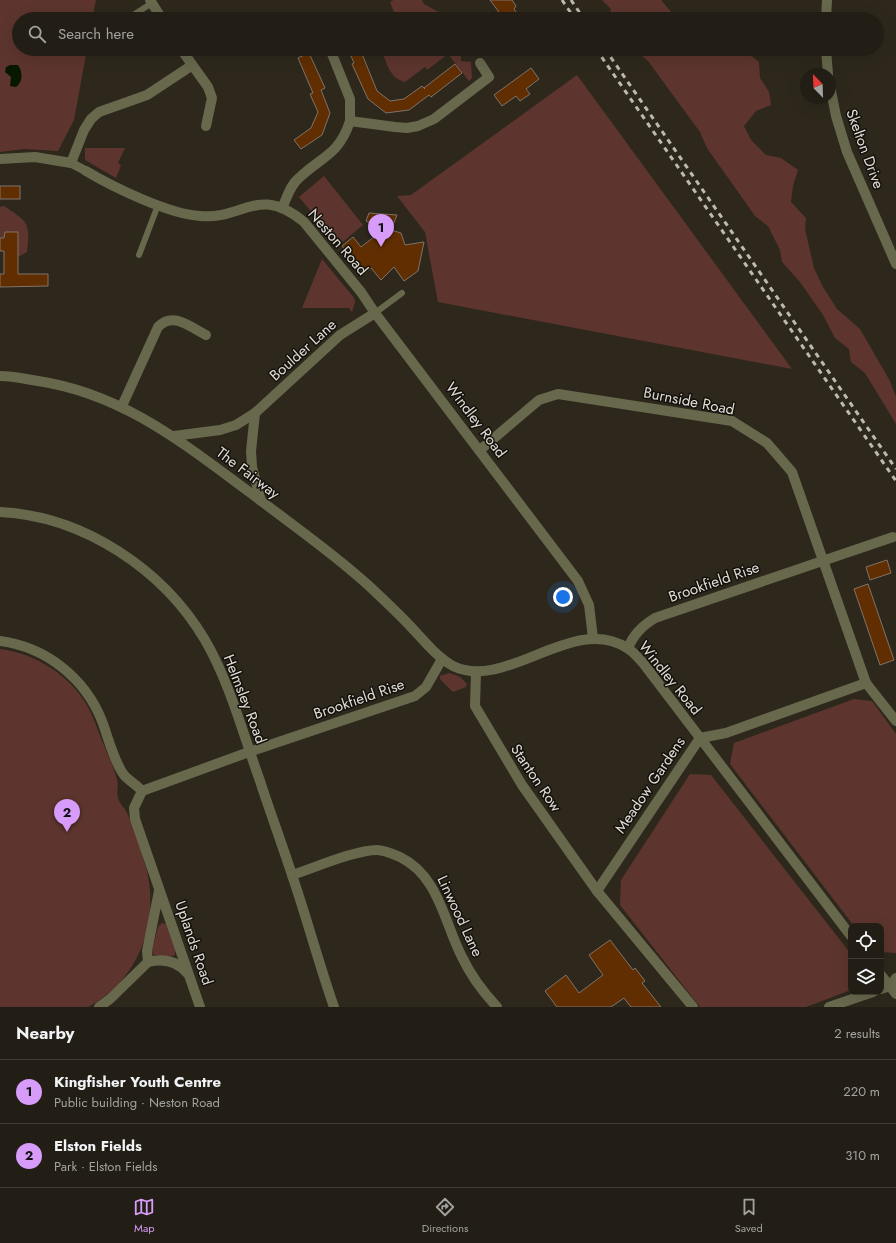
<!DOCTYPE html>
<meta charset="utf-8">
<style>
body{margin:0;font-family:Jost,sans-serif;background:#2e2b22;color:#f1f3f6}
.controls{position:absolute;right:12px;bottom:12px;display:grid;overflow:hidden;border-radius:8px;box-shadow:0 4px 16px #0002}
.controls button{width:36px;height:36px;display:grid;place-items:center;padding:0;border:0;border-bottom:1px solid #3f3c34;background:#221e15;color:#f1f3f6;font:20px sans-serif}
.compass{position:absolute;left:800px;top:68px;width:36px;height:36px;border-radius:50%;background:#221e15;box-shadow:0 4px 16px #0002;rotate:337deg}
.you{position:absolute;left:563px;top:597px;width:14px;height:14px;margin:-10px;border:3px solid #fff;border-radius:50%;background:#1a73e8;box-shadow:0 0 0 6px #1a73e833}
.badge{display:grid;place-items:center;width:26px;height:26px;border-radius:50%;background:#d79bf9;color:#111;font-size:13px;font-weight:700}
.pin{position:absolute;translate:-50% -33px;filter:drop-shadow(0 1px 2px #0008)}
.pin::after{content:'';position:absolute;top:21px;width:14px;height:12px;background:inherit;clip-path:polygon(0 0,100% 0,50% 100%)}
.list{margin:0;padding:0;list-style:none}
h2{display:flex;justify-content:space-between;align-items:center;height:52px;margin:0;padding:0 16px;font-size:17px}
h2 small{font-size:13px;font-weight:400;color:#a2a2a0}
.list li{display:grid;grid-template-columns:26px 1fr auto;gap:12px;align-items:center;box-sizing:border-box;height:64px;padding:0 16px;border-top:1px solid #3f3c34}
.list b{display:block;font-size:15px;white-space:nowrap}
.list p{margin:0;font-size:13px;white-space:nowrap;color:#a2a2a0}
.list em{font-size:13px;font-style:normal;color:#a2a2a0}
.icon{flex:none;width:22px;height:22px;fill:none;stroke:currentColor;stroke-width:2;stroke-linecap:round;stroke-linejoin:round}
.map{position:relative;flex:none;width:896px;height:1007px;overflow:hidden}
.search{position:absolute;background:#221e15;box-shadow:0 4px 16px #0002;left:12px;right:12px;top:12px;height:44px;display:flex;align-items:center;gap:10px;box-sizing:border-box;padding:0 14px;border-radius:22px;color:#a2a2a0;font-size:15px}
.sheet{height:180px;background:#221e15}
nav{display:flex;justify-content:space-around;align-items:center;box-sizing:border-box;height:56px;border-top:1px solid #3f3c34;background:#221e15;font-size:11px;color:#a2a2a0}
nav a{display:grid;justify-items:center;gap:2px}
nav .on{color:#d79bf9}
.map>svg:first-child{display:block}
.green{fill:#5d352e}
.water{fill:#081800}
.building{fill:#602e00;stroke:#807369}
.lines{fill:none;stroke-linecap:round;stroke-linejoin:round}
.service{stroke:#68684d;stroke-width:6}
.pedestrian{stroke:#68684d;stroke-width:9}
.minor{stroke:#68684d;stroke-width:10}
.tertiary{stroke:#68684d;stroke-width:10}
.rail{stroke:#bebab2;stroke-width:3;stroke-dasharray:5 5;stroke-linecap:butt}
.labels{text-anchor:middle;stroke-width:3;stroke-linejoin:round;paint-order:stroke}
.street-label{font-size:15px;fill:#e0dcd5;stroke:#14110c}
</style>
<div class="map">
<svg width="896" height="1007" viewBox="0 0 896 1007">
<rect width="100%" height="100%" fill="#2e281c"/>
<g class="green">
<polygon points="0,0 96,0 92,19 19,19 19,49 87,49 74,120 58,151 24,149 0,152"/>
<polygon points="394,0 422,0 424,4 444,15 460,19 391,19 396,17 390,2"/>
<polygon points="602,0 661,0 677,19 613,19 610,8"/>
<path d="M381,49H471H461V61L471,62L472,78L469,81L448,54L427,70L425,67L405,82C389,78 387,63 381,49Z"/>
<polygon points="634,49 743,49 759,62 760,78 769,92 771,105 756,111 744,126 751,140 766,155 781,158 798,170 793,186 791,202 806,218 805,229 814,268 823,287 837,309 860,329 890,381 896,397 896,424 865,373 851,362 849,349 835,338 823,315 800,282 782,262 780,250 768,226 755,216 707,148 700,132 648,61"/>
<polygon points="577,75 792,369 438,302 425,232 397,196 411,195"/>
<polygon points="85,148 125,148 118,163 121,165 116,178 85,160"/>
<polygon points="324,176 363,225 339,245 299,197"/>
<path d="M4,206C29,223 30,222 27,252L18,257V232H5L4,238H0V207Z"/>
<polygon points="322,259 354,298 355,302 352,312 349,308 302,308"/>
<path d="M0,649C35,653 73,677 89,709C95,720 98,732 103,743C108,755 114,767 117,780C119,785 116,792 118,798C119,803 125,808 127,813C133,825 143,857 147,871C159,924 138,981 88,1007H0Z"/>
<polygon points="449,673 460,677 467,684 466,687 453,692 440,679 440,676"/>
<polygon points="854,699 872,701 896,734 896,953 881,952 881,926 854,926 730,764 734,743"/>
<polygon points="690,774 711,775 851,954 851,990 806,1007 700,1007 620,905 621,880"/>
<polygon points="162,923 166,924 175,950 175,955 170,957 154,955 152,951 158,927"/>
</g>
<path class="water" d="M10,65H18C23,72 23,82 16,87L10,86L11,77L5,72L6,67Z"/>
<g class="building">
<polygon points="490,0 512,0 516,6 514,9 521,19 504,19"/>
<polygon points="348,49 360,49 377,91 390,101 404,99 422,86 425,89 424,88 455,64 462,73 431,97 429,95 409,110 386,113 368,99 352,64 354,63"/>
<polygon points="309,53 325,88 321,90 330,113 322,135 301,149 294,140 311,128 318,112 310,94 313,93 298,58"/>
<polygon points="531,68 539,79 526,89 530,94 520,101 516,96 502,106 494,95"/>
<rect x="0" y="186" width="20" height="13"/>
<polygon points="369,213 397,215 391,230 401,233 405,245 424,242 418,271 404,281 394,267 381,280 371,268 364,273 342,246 353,237 361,247 384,229 366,221"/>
<polygon points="5,232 18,232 18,274 48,274 48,286 0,287 0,274 4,274 4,251 0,251 0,238 4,238"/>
<polygon points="887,560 891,573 870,580 866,567"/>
<polygon points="868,584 894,660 880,665 854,589"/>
<polygon points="610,940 633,970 635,968 645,981 642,983 661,1007 631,1007 624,998 611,1007 557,1007 545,991 566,975 579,993 603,975 589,955"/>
</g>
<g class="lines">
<g class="service">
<polyline points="127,19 152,3"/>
<polyline points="139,255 158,205"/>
<polyline points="375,313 402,293"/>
</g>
<polyline class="pedestrian" points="71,163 86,171"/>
<g class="minor">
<polyline points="150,0 162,19"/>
<polyline points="826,19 827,0"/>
<polyline points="181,49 208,87 212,98 206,126"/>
<polyline points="330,49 350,99 350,121"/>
<polyline points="826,49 828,74"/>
<polyline points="830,86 836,116 847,152 896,264"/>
<polyline points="0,159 35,157 71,163 84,130 91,119 99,112 147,95 191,66"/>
<path d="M86,171C113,187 168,214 200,216C244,220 258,184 304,222L361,292L375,313L578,581L589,605L593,638"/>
<path d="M282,208C287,198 290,185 299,178C322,156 339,155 350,121L395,127L407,128L418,126L434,119L489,77L480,63"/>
<path d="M122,406L158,327C173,311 190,327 206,335"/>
<polyline points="174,436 220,430 236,425 255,413"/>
<polyline points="480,450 539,400 558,394 732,421 767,443 792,472 866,683"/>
<polyline points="261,501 252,467 251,451 255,413 340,335 375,313"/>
<path d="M0,512C83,516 163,569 205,640C230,683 243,734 260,781C270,812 282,844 292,875C307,919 319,964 334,1007"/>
<path d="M0,641C46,647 85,678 102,721C108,737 114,762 124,775C129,781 137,785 142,791L134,808L135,819L200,1007"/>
<path d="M628,648C634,634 642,626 655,618L893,537"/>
<polyline points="476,672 475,706 522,785 597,891 693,1007"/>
<polyline points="142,791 249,752 415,696 426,687 442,659"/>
<path d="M292,875C314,868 355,850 377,850C384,850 393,854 400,857C439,876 444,922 462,957C471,976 483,992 497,1007"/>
<polyline points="597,891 700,738 726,733 866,683 896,721"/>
<path d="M148,962C164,958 177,961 187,973"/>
<polyline points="881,989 890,986 896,978"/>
<polyline points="99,1007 110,999 148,962 147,951 159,891"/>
<polyline points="829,1007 873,992"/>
</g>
<g class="tertiary">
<path d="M0,376C13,376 25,379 38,381C124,394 184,444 252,494C291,524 332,552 368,585C383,599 398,613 412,628C424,641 437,657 453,666C506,692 573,613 627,648C633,651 638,658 643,663L851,936"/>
<polyline points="881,975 896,994"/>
</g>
<g class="rail">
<polyline points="562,0 575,19"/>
<polyline points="571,0 584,19"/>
<polyline points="596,49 896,481"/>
<polyline points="605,49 896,469"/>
</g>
</g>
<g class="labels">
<g class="street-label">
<text transform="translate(865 149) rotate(70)" y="5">Skelton Drive</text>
<text transform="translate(338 242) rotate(49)" y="5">Neston Road</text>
<text transform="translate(303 350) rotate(-42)" y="5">Boulder Lane</text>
<text transform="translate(689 401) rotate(11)" y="5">Burnside Road</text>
<text transform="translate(476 420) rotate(53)" y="5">Windley Road</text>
<text transform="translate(248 473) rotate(37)" y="5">The Fairway</text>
<text transform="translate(714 582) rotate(-19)" y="5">Brookfield Rise</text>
<text transform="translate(670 678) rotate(51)" y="5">Windley Road</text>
<text transform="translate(245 699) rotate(69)" y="5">Helmsley Road</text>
<text transform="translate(359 699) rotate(-19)" y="5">Brookfield Rise</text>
<text transform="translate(536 778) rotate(56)" y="5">Stanton Row</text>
<text transform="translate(650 785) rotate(-56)" y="5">Meadow Gardens</text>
<text transform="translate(460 916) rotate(65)" y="5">Linwood Lane</text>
<text transform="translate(194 943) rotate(71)" y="5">Uplands Road</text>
</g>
</g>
</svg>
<div class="controls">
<button><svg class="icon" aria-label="locate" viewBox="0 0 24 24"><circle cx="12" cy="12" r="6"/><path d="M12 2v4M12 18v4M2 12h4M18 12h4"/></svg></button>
<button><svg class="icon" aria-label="layers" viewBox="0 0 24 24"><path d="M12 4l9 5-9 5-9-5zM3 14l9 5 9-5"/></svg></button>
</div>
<svg class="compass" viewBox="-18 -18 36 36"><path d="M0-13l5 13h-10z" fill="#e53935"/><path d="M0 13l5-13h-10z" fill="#a2a2a0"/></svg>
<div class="you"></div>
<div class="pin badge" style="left:381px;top:247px">1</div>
<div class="pin badge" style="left:67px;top:832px">2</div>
<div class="search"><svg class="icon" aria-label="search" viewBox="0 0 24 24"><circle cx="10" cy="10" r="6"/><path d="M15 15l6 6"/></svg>Search here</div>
</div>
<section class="sheet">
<h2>Nearby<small>2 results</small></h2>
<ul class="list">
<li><span class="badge">1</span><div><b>Kingfisher Youth Centre</b><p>Public building · Neston Road</p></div><em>220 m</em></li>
<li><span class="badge">2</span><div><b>Elston Fields</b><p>Park · Elston Fields</p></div><em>310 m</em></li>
</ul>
</section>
<nav>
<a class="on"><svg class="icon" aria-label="map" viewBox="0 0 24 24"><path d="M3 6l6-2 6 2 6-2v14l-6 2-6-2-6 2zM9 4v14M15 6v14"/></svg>Map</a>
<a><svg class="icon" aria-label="directions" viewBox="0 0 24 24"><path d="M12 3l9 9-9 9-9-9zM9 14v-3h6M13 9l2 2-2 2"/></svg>Directions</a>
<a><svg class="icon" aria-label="saved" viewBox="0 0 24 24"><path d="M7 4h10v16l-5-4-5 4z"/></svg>Saved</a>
</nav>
